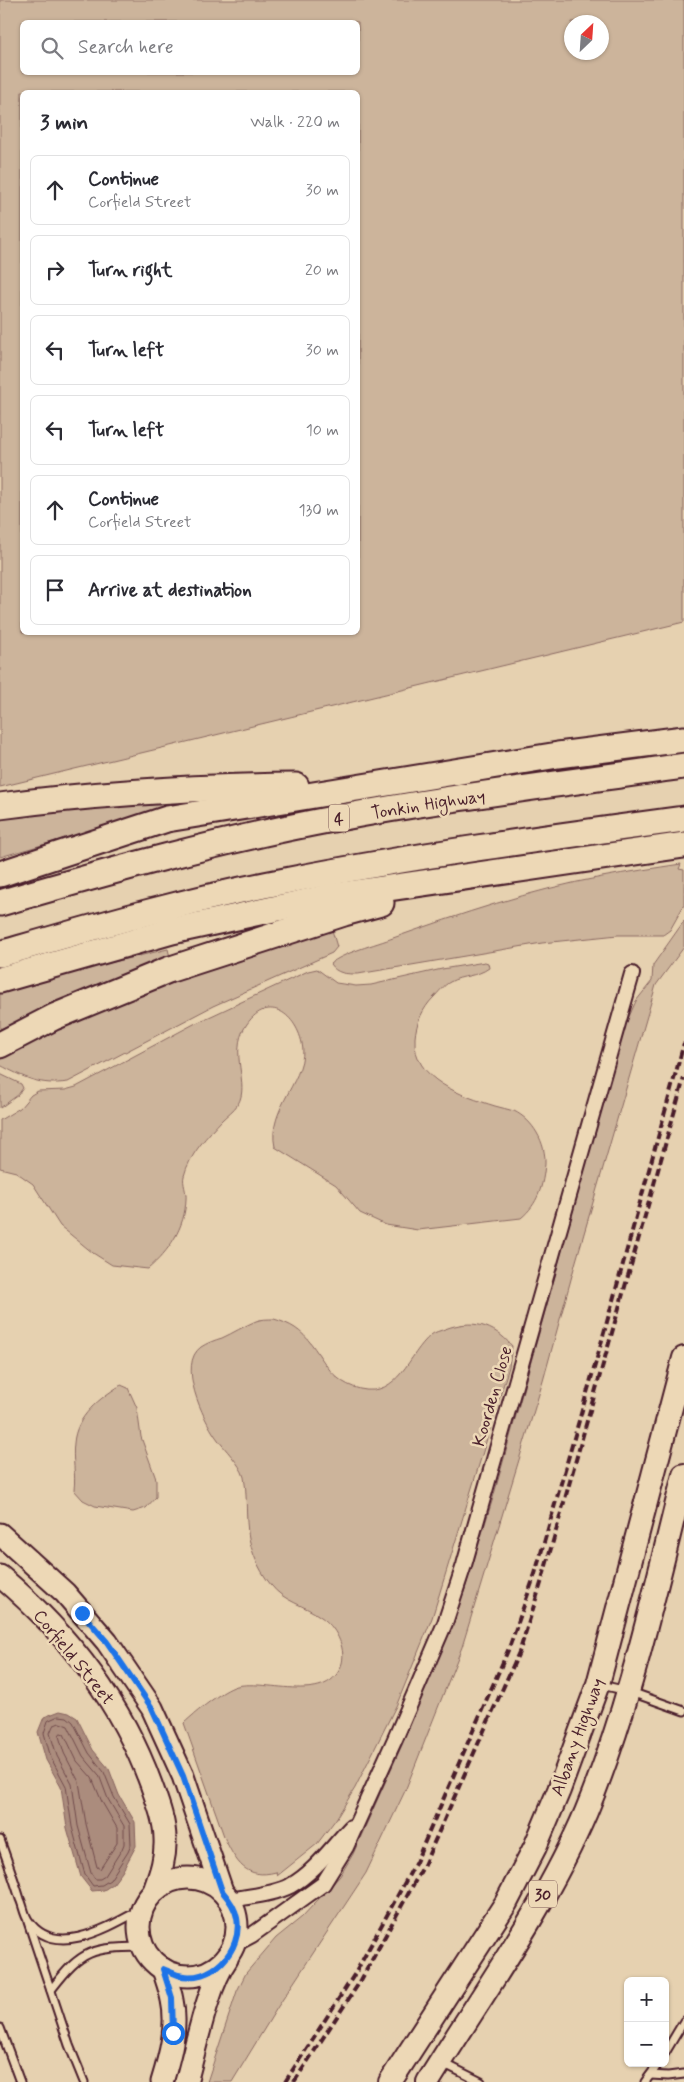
<!DOCTYPE html>
<meta charset="utf-8">
<style>
body{margin:0;font-family:Mynerve,sans-serif;background:#f7f7f7;color:#2b2b33}
.controls{position:absolute;right:15px;bottom:15px;display:grid;overflow:hidden;border-radius:8px;box-shadow:0 1px 4px #0004}
.controls button{width:45px;height:45px;display:grid;place-items:center;padding:0;border:0;border-bottom:1px solid #e1e1e2;background:#fff;color:#2b2b33;font:25px sans-serif}
.compass{position:absolute;left:564px;top:15px;width:45px;height:45px;border-radius:50%;background:#fff;box-shadow:0 1px 4px #0004;rotate:25deg}
.stop{position:absolute;width:15px;height:15px;margin:-11px;border:4px solid #1a73e8;border-radius:50%;background:#fff}
.stop.end{background:#1a73e8;border-color:#fff;box-shadow:0 1px 5px #0008}
.list{margin:0;padding:0;list-style:none}
h2{display:flex;justify-content:space-between;align-items:center;height:65px;margin:0;padding:0 20px;font-size:21px}
h2 small{font-size:16px;font-weight:400;color:#7c7c81}
.list li{display:grid;grid-template-columns:32px 1fr auto;gap:15px;align-items:center;box-sizing:border-box;height:70px;margin:0 10px 10px;padding:0 10px;border:1px solid #e1e1e2;border-radius:8px}
.list b{display:block;font-size:19px;white-space:nowrap}
.list p{margin:0;font-size:16px;white-space:nowrap;color:#7c7c81}
.list em{font-size:16px;font-style:normal;color:#7c7c81}
.icon{flex:none;width:28px;height:28px;fill:none;stroke:currentColor;stroke-width:2;stroke-linecap:round;stroke-linejoin:round}
.map{position:relative;flex:none;width:684px;height:2082px;overflow:hidden}
.search{position:absolute;background:#fff;box-shadow:0 1px 4px #0004;left:20px;top:20px;width:340px;height:55px;display:flex;align-items:center;gap:12px;box-sizing:border-box;padding:0 18px;border-radius:8px;color:#7c7c81;font-size:19px}
.panel{position:absolute;background:#fff;box-shadow:0 1px 4px #0004;left:20px;top:90px;width:340px;height:545px;border-radius:8px}
.map>svg:first-child{display:block}
.green{fill:#ccb49b;stroke:#8b6a63;fill-rule:evenodd}
.water{fill:#ab8c7d;stroke:#84605c}
.lines{fill:none;stroke-linecap:round;stroke-linejoin:round}
.shore{stroke:#714b4c;stroke-width:1}
.service-casing{stroke:#4a1f2b;stroke-width:11}
.minor-casing{stroke:#4a1f2b;stroke-width:18}
.primary-casing{stroke:#4a1f2b;stroke-width:25}
.trunk-casing{stroke:#4a1f2b;stroke-width:26}
.motorway-casing{stroke:#4a1f2b;stroke-width:29}
.service{stroke:#edd8b6;stroke-width:7}
.minor{stroke:#edd8b6;stroke-width:14}
.primary{stroke:#edd8b6;stroke-width:21}
.trunk{stroke:#edd8b6;stroke-width:22}
.motorway{stroke:#edd8b6;stroke-width:25}
.rail{stroke:#4a1f2b;stroke-width:4;stroke-dasharray:8 4;stroke-linecap:butt}
.route{stroke:#1a73e8;stroke-width:6}
.labels{text-anchor:middle;stroke-width:5;stroke-linejoin:round;paint-order:stroke}
.shield{fill:#edd8b6;stroke:#7b5655;stroke-width:1}
.shield-label{font-size:16px;font-weight:bold;fill:#4a1f2b}
.street-label{font-size:18px;fill:#4a1f2b;stroke:#edd8b6}
</style>
<div class="map">
<svg width="684" height="2082" viewBox="0 0 684 2082">
<rect width="100%" height="100%" fill="#e6d1b0"/>
<filter id="ink" filterUnits="userSpaceOnUse"><feTurbulence type="fractalNoise" baseFrequency=".02" numOctaves="2"/><feDisplacementMap in="SourceGraphic" scale="10" xChannelSelector="R" yChannelSelector="G"/><feConvolveMatrix kernelMatrix="1 2 1 2 8 2 1 2 1" color-interpolation-filters="sRGB"/></filter>
<g filter="url(#ink)">
<g class="green">
<path d="M0,0H684V622L0,787ZM22,22H358V72H22ZM572,22H602V52H572ZM358,92V632H22V92Z"/>
<polygon points="253,794 147,815 0,857 0,815"/>
<path d="M681,864L679,869L684,870V905L670,930L663,935H618L542,943L358,974C346,974 337,974 330,964C342,953 377,944 393,938C461,914 531,890 602,877C628,872 655,868 681,864Z"/>
<polygon points="684,921 684,947 656,985 576,1261 543,1381 462,1647 405,1791 366,1873 277,2008 232,2082 207,2082 237,1991 246,1973 276,1938 302,1917 340,1876 353,1854 406,1736 449,1622 464,1592 493,1498 624,1028 636,1001 652,981 653,965"/>
<path d="M332,930L337,947L332,953L213,1006L68,1082C40,1086 25,1078 0,1065V1057L117,997Z"/>
<polygon points="168,949 170,957 0,1029 0,989"/>
<path d="M485,962L488,963L489,968C477,977 462,975 450,982C444,985 438,993 433,998C423,1008 416,1023 415,1038C412,1080 463,1096 495,1106C501,1108 508,1109 514,1111C533,1120 546,1143 545,1164C543,1186 538,1204 521,1218L418,1230L386,1225L360,1213L336,1185L275,1147C266,1108 310,1077 302,1043C295,1012 266,993 245,1027C229,1052 250,1085 238,1104C234,1110 227,1115 222,1120C208,1135 189,1155 184,1176C182,1183 187,1192 186,1199C185,1228 169,1251 148,1269L112,1265L93,1253L60,1226L33,1184L16,1172L0,1168V1120L20,1108L31,1095L38,1091L65,1090L76,1087L194,1024L308,971L317,969L336,983L356,986L371,985L442,969Z"/>
<polygon points="0,1074 21,1084 23,1088 18,1095 0,1108"/>
<path d="M274,1319C281,1321 289,1324 295,1328C322,1346 323,1380 360,1389C399,1398 408,1354 431,1335C434,1332 440,1331 445,1329C472,1319 493,1324 512,1346L509,1367L432,1618L397,1704L355,1788L336,1819L317,1844L277,1876L276,1872C246,1880 236,1862 225,1839L184,1723C196,1712 222,1690 237,1686C268,1679 330,1706 342,1663C346,1647 335,1626 321,1617C305,1605 284,1602 271,1585C257,1568 248,1545 247,1522C246,1508 247,1491 244,1477C240,1463 224,1449 216,1437C203,1419 177,1364 201,1347C207,1343 215,1340 222,1338C233,1333 244,1326 256,1321C261,1319 268,1319 274,1319Z"/>
<path d="M121,1385L128,1388L137,1408L141,1437L156,1479V1497L146,1508L133,1512L95,1506L83,1500L74,1490C76,1474 72,1459 74,1443C76,1416 100,1398 121,1385Z"/>
</g>
<polygon class="water" points="60,1711 69,1713 77,1718 93,1750 109,1769 119,1795 135,1822 136,1846 122,1872 113,1884 104,1890 92,1891 81,1877 67,1828 61,1787 46,1760 38,1732 44,1717"/>
<g class="lines">
<g class="shore">
<polygon points="59,1716 67,1717 73,1722 89,1753 104,1772 114,1797 130,1824 131,1845 128,1852 110,1880 102,1885 93,1886 85,1875 72,1827 66,1786 51,1758 44,1733 48,1721"/>
<polygon points="60,1723 68,1726 83,1756 99,1775 108,1799 124,1826 124,1844 122,1849 105,1876 100,1879 95,1879 91,1873 78,1826 72,1784 57,1756 50,1733 53,1726"/>
<polygon points="61,1733 64,1734 77,1761 92,1778 102,1802 117,1828 117,1843 100,1869 97,1867 86,1824 79,1782 64,1753 59,1736"/>
</g>
<defs>
<g id="service">
<polyline points="601,1685 628,1691 684,1711"/>
<path d="M0,1840C7,1860 14,1879 20,1899C23,1905 24,1914 28,1920C55,1961 112,1925 142,1909"/>
<polyline points="28,1922 69,2045 84,2082"/>
<path d="M51,1990C83,1948 92,1948 144,1947"/>
<polyline points="0,2028 20,2082"/>
<polyline points="665,2053 684,2021"/>
<polyline points="443,2063 481,2082"/>
<polyline points="651,2075 668,2076 684,2074"/>
<polyline points="645,2082 659,2063"/>
</g>
<g id="minor">
<path d="M230,1900C249,1896 272,1895 290,1886C314,1873 332,1847 351,1827"/>
<polyline points="235,1944 252,1935 323,1884 346,1847 395,1739 445,1623 464,1565 632,974"/>
</g>
<g id="primary">
<polyline points="0,1534 65,1593 107,1642 152,1708 183,1776 222,1891"/>
<path d="M0,1576C66,1632 121,1702 151,1784C157,1801 165,1821 165,1839C166,1858 160,1874 154,1891"/>
<circle cx="188" cy="1927" r="49"/>
<path d="M162,2082C170,2056 178,2027 172,2000C170,1989 166,1979 163,1969"/>
<path d="M186,2082C196,2048 207,1987 227,1959"/>
</g>
<g id="trunk">
<polyline points="390,2082 506,1903 535,1847 559,1790 598,1684 684,1358"/>
<path d="M428,2082C482,1994 545,1908 586,1812C631,1704 655,1588 684,1475"/>
</g>
<g id="motorway">
<path d="M0,806C98,793 197,787 296,786"/>
<polyline points="0,874 167,819 558,755 684,739"/>
<path d="M0,903C110,871 221,840 333,819C449,797 567,783 684,766"/>
<path d="M0,954C94,927 189,899 285,881C417,855 551,837 684,819"/>
<polyline points="0,980 172,931 334,896 684,845"/>
<polyline points="0,1045 54,1017 168,970 344,913 381,903"/>
</g>
</defs>
<use href="#service" class="service-casing"/>
<use href="#minor" class="minor-casing"/>
<use href="#primary" class="primary-casing"/>
<use href="#trunk" class="trunk-casing"/>
<use href="#motorway" class="motorway-casing"/>
<use href="#service" class="service"/>
<use href="#minor" class="minor"/>
<use href="#primary" class="primary"/>
<use href="#trunk" class="trunk"/>
<use href="#motorway" class="motorway"/>
<g class="rail">
<polyline points="285,2082 356,1972 416,1862 509,1648 535,1574 597,1358 684,1043"/>
<polyline points="294,2082 361,1980 424,1865 520,1650 542,1580 684,1078"/>
</g>
</g>
</g>
<g class="lines" filter="url(#ink)">
<path class="route" d="M82,1613L107,1642L152,1708L183,1776L222,1891C229,1899 235,1907 237,1918C243,1951 211,1984 178,1975C173,1973 168,1971 163,1969L172,1998L173,2033"/>
</g>
<g class="labels">
<g class="shield">
<rect x="329" y="804.5" width="20" height="27" rx="4"/>
<rect x="529" y="1880.5" width="28" height="27" rx="4"/>
</g>
<g class="shield-label">
<text x="339" y="824">4</text>
<text x="543" y="1900">30</text>
</g>
<g class="street-label">
<text transform="translate(428 804) rotate(-9)" y="6">Tonkin Highway</text>
<text transform="translate(492 1396) rotate(-74)" y="6">Koorden Close</text>
<text transform="translate(74 1657) rotate(51)" y="6">Corfield Street</text>
<text transform="translate(577 1737) rotate(-70)" y="6">Albany Highway</text>
</g>
</g>
</svg>
<div class="controls">
<button>+</button>
<button>−</button>
</div>
<svg class="compass" viewBox="-18 -18 36 36"><path d="M0-13l5 13h-10z" fill="#e53935"/><path d="M0 13l5-13h-10z" fill="#7c7c81"/></svg>
<div class="stop" style="left:173px;top:2033px"></div>
<div class="stop end" style="left:82px;top:1613px"></div>
<div class="search"><svg class="icon" aria-label="search" viewBox="0 0 24 24"><circle cx="10" cy="10" r="6"/><path d="M15 15l6 6"/></svg>Search here</div>
<section class="panel">
<h2>3 min<small>Walk · 220 m</small></h2>
<ul class="list">
<li><svg class="icon" aria-label="ahead" viewBox="0 0 24 24"><path d="M12 20V5M6 11l6-6 6 6"/></svg><div><b>Continue</b><p>Corfield Street</p></div><em>30 m</em></li>
<li><svg class="icon" aria-label="right" viewBox="0 0 24 24"><path d="M7 20v-9h11M14 6l5 5-5 5"/></svg><div><b>Turn right</b></div><em>20 m</em></li>
<li><svg class="icon" aria-label="left" viewBox="0 0 24 24"><path d="M17 20v-9H6M10 6l-5 5 5 5"/></svg><div><b>Turn left</b></div><em>30 m</em></li>
<li><svg class="icon" aria-label="left" viewBox="0 0 24 24"><path d="M17 20v-9H6M10 6l-5 5 5 5"/></svg><div><b>Turn left</b></div><em>10 m</em></li>
<li><svg class="icon" aria-label="ahead" viewBox="0 0 24 24"><path d="M12 20V5M6 11l6-6 6 6"/></svg><div><b>Continue</b><p>Corfield Street</p></div><em>130 m</em></li>
<li><svg class="icon" aria-label="arrive" viewBox="0 0 24 24"><path d="M6 21V4h12l-3 4 3 4H6"/></svg><div><b>Arrive at destination</b></div></li>
</ul>
</section>
</div>
